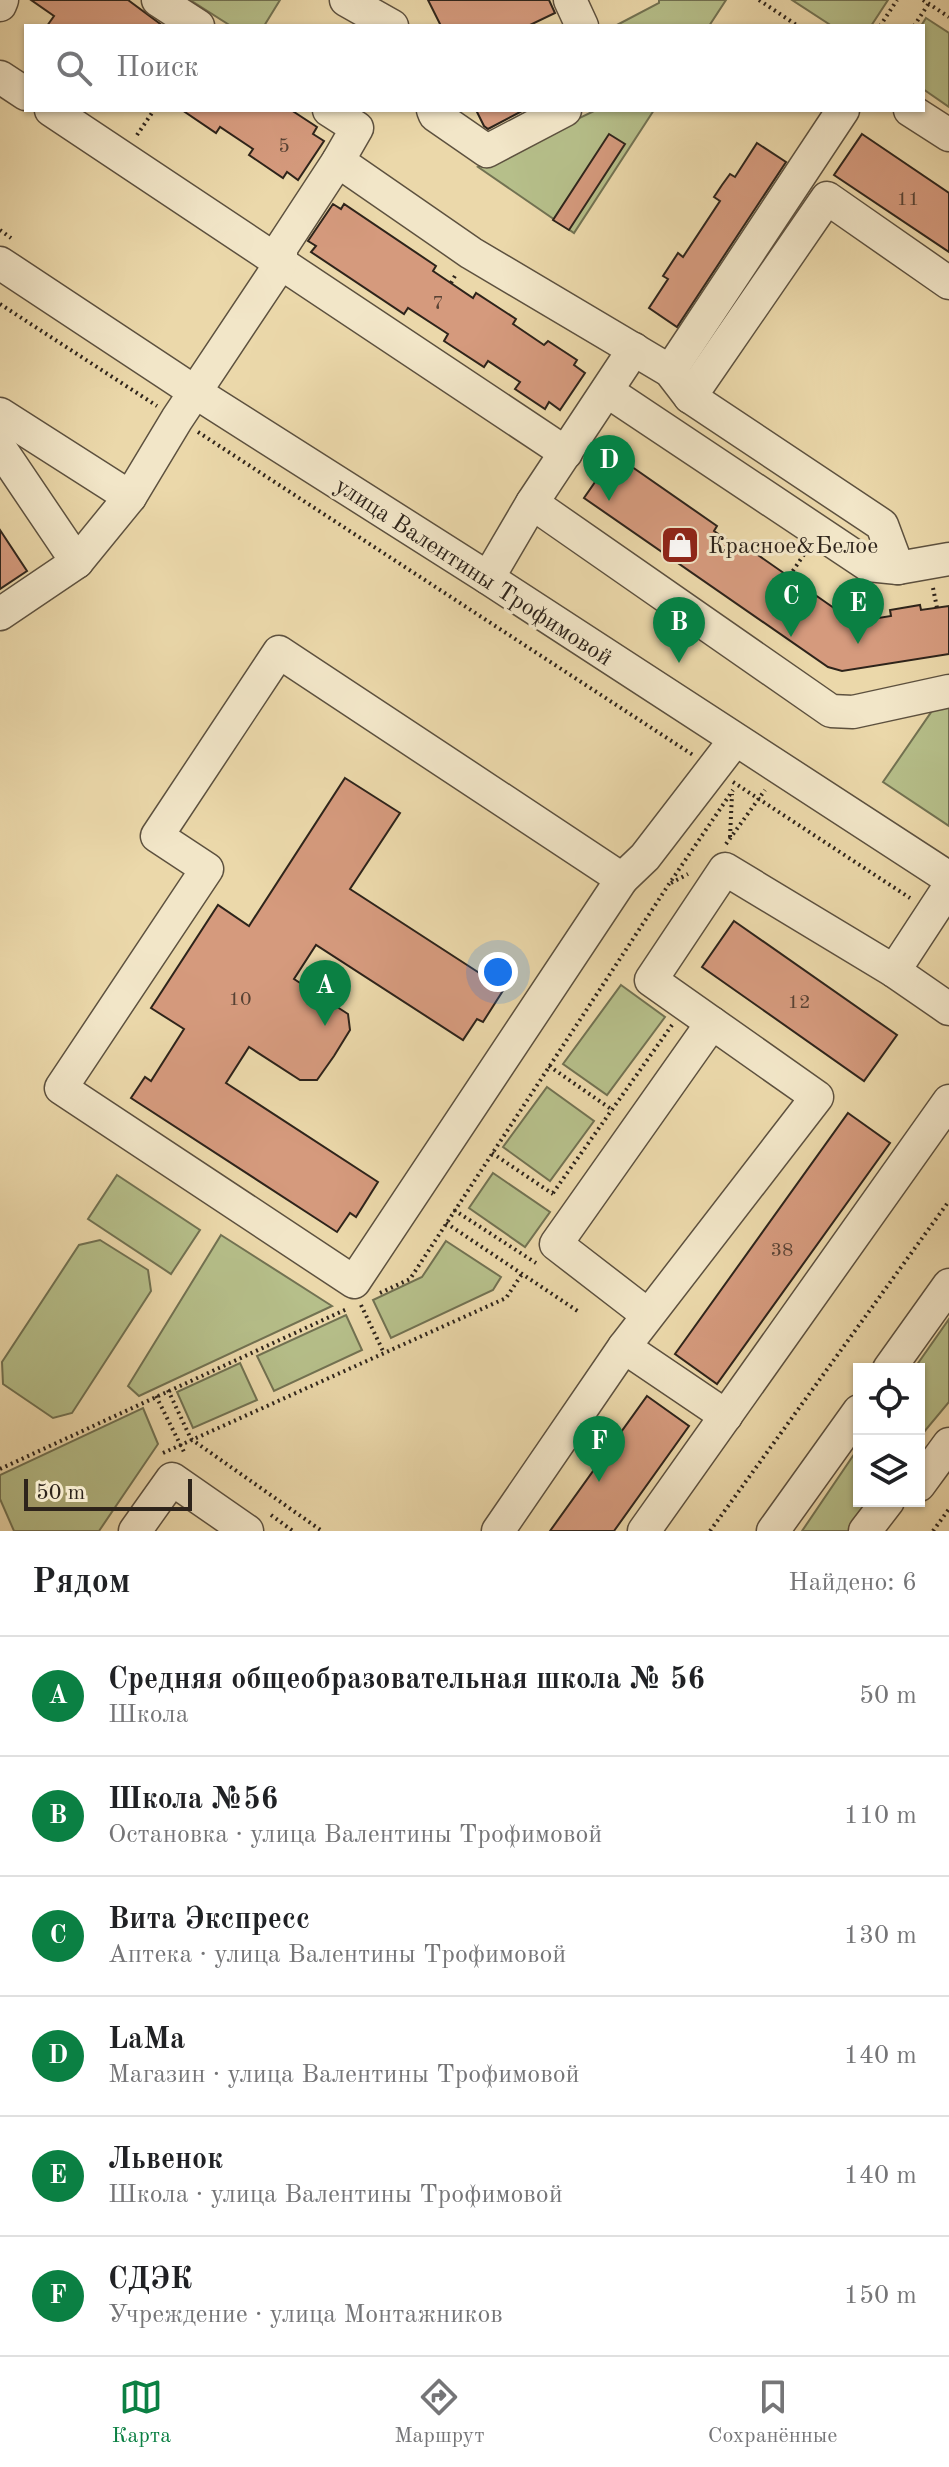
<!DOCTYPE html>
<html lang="ru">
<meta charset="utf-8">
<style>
body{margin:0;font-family:"Old Standard TT",serif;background:#f2f2f2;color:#202124}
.controls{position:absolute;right:24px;bottom:24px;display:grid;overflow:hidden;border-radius:0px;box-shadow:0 2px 6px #0004}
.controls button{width:72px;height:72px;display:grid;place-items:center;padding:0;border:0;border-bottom:2px solid #e0e0e0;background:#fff;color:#202124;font:40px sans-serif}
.scale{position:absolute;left:24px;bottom:20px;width:168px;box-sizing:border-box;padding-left:8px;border:4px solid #2e241b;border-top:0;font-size:22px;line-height:28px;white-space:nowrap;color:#2e241b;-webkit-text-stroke:6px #f2e6c8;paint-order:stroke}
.you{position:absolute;left:498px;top:972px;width:28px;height:28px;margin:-20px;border:6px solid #fff;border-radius:50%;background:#1a73e8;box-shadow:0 0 0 12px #1a73e833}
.badge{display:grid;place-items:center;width:52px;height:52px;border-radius:50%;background:#0b8043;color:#fff;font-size:26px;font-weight:700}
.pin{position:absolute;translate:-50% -66px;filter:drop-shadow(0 2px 4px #0008)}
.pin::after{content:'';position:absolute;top:42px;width:28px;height:24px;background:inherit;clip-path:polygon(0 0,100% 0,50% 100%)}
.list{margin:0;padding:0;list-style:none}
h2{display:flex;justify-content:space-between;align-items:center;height:104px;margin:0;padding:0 32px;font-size:34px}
h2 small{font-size:26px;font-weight:400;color:#757577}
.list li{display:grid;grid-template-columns:52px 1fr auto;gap:24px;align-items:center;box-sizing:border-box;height:120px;padding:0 32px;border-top:2px solid #e0e0e0}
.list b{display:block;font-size:30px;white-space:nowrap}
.list p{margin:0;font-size:26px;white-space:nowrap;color:#757577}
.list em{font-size:26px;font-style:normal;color:#757577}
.icon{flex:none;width:44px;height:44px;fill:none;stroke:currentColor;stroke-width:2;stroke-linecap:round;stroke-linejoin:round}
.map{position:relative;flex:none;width:949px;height:1531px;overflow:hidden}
.search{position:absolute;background:#fff;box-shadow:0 2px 6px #0004;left:24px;right:24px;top:24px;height:88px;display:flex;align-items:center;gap:20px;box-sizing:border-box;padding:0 28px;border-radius:0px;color:#757577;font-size:30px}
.sheet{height:824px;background:#fff}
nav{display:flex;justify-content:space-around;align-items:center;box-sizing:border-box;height:112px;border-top:2px solid #e0e0e0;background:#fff;font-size:22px;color:#757577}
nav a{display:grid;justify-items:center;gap:4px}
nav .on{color:#0b8043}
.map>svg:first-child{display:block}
.green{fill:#b6bf8a;stroke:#727252;stroke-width:2}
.building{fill:#d59a7d;stroke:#2e241b;stroke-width:2}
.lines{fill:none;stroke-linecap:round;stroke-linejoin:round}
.minor-casing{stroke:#5d513f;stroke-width:35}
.path{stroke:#2e241b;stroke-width:4;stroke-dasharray:2 4;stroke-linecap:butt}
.minor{stroke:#f2e6c8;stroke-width:32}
.labels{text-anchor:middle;stroke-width:6;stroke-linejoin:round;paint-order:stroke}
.number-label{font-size:20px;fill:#584234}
.poi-label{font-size:24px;fill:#2e241b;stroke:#f2e6c8;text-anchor:start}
.street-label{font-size:24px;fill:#2e241b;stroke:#f2e6c8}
</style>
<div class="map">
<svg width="949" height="1531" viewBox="0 0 949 1531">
<rect width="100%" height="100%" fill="#ebd8aa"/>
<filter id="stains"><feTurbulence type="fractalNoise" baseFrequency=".0025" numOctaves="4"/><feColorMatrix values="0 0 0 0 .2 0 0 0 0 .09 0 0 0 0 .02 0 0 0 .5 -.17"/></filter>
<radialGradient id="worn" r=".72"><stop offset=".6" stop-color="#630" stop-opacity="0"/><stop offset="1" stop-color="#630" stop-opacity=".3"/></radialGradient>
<g class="green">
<polygon points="190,0 280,0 264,26 231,26"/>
<polygon points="659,0 726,0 709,26 615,26 659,3"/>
<polygon points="792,0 888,0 871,26 832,26"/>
<polygon points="926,18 949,33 949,107 923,89 923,26 921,26"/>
<polygon points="596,110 654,110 574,233 478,167"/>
<polygon points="949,707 949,826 883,782 932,711"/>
<polygon points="621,985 665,1017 607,1095 563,1064"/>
<polygon points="547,1087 594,1121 550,1181 503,1147"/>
<polygon points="493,1173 550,1212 525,1247 469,1208"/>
<polygon points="117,1175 200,1230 171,1274 88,1219"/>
<polygon points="221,1235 332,1306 139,1396 128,1386"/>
<polygon points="100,1240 148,1270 151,1291 72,1413 53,1418 3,1384 2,1362 79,1245"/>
<polygon points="446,1241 501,1277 493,1290 391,1338 373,1300 422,1277"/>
<polygon points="346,1315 362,1350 274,1391 257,1356"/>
<polygon points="949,1319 949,1402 919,1438 919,1369 914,1369"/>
<polygon points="240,1363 257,1400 193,1428 177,1392"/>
<polygon points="143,1408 158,1444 99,1531 14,1531 0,1499 0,1475"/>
<polygon points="859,1447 859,1501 873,1501 851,1531 802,1531"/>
</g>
<g class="building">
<polygon points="31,0 128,0 163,26 47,26 54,16"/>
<polygon points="428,0 549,0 555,13 528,26 441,26"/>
<polygon points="182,110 291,110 317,127 313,134 324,141 298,180 287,172 283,178 249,155 253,149 220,127 216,133"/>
<polygon points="476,110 524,110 488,129 484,126"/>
<polygon points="609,134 625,144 569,230 553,220"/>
<polygon points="862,134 949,193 949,252 834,175"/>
<polygon points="757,143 786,162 677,327 649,308 668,279 663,276 678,253 683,257 720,201 714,197 722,185 730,174 735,177"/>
<polygon points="333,204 341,209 344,204 436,266 433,271 473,298 476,293 516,319 513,324 544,345 548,341 577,360 574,365 585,373 560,410 549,402 545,409 515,389 520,382 488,361 484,367 444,341 448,334 408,308 404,314 311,252 316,246 308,241"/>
<polygon points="611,459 621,466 625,462 717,526 714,531 742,550 745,546 854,622 891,616 890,610 920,605 921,610 949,606 949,654 842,671 828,667 584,498"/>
<polygon points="0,530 27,571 0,589"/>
<polygon points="345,778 400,813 350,889 504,989 483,1022 477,1019 463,1040 316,945 294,979 348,1014 350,1030 334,1056 317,1080 300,1080 249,1047 226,1083 378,1182 356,1217 350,1213 337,1232 131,1098 145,1077 151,1081 184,1029 151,1008 218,905 249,926"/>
<polygon points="734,921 897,1035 864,1081 702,967"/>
<polygon points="848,1113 890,1143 717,1384 675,1354"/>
<polygon points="647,1396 689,1426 614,1531 550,1531"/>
</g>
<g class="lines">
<defs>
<g id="minor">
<polyline points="158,0 198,26"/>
<polyline points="346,0 392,26"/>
<polyline points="570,0 582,26"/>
<polyline points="0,5 2,0"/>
<polyline points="0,77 26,94"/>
<polyline points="51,110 566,453"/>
<polyline points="433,110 435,115 487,151 565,110"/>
<polyline points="910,110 949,135"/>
<polyline points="338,161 471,253 670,371 690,397 882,525 898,568"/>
<polyline points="0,263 195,392 488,578 949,878"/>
<polyline points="634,349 532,503 831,711 853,712 949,691"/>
<polyline points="670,371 843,110"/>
<polyline points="607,391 868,565 898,568 949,559"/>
<polyline points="690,397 827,198 949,283"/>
<polyline points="0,414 130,497"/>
<polyline points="0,448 77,562"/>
<polyline points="488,578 532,503"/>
<polyline points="0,614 77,562 130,497 177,419 281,263 281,248 338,161 357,128 329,110"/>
<polygon points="279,652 622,879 354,1282 61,1088 207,869 157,836"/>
<polyline points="622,879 645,857 735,740"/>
<polyline points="894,971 949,887"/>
<polyline points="712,1023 651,980 725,869 894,971 949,1009"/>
<polyline points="624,1347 726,1416"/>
<polyline points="889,1369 949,1285"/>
<polyline points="919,1485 949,1444"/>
<polyline points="135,1531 172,1479 247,1531"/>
<polyline points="498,1531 624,1347 817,1097 712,1023 556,1244 648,1315"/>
<polyline points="644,1531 949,1101"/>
<polyline points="773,1531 859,1411"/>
<polyline points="865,1531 888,1501"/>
</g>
</defs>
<use href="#minor" class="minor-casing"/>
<g class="path">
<polyline points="759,0 798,26"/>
<polyline points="923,0 949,17"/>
<polyline points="880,26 897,0"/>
<polyline points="914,26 929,3"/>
<polyline points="137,135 154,110"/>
<polyline points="0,230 11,238"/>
<polyline points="451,283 456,274"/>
<polyline points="0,304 157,406"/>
<polyline points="198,432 693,755"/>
<polyline points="786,581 805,553"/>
<polyline points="933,588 937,608"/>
<polyline points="733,782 910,898"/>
<polyline points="730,837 732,794"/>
<polyline points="726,844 765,790"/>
<polyline points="671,883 688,874"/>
<polyline points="549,1066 611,1109"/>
<polyline points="492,1153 553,1194"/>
<polyline points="553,1193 672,1025"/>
<polyline points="454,1210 536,1263"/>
<polyline points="446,1223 579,1312"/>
<polyline points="380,1293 410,1279 669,884 733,790"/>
<polyline points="361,1305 383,1351"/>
<polyline points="168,1390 191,1439 322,1531"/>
<polyline points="156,1396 185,1454"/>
<polyline points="163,1453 506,1298 522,1274"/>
<polyline points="0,1469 347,1309"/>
<polyline points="271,1515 293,1531"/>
<polyline points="710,1531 949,1201"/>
<polyline points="933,1531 949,1509"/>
</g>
<use href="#minor" class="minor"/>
</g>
<defs>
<symbol id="shop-square" viewBox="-11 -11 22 22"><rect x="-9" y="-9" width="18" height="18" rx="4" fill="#8f2418" stroke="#f2e6c8"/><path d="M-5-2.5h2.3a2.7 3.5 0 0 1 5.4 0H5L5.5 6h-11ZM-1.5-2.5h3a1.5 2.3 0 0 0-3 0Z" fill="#fff"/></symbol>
</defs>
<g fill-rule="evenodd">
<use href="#shop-square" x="658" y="523" width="44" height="44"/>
</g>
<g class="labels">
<g class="number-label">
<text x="284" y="152">5</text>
<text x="908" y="205">11</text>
<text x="438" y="309">7</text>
<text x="240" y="1005">10</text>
<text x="799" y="1008">12</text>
<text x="782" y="1256">38</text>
</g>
<g class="poi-label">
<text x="708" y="553">Красное&amp;Белое</text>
</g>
<g class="street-label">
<text transform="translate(474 571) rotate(33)" y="8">улица Валентины Трофимовой</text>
</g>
</g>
<rect width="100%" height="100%" filter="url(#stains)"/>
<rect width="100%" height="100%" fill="url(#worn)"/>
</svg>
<div class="controls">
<button><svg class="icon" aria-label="locate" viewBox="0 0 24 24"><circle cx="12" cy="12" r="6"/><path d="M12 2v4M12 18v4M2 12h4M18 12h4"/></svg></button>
<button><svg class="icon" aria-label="layers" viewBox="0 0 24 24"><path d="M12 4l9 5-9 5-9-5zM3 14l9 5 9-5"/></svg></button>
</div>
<div class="scale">50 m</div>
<div class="you"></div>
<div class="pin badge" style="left:325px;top:1026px">A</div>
<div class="pin badge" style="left:679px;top:663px">B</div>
<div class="pin badge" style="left:791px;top:637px">C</div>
<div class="pin badge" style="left:609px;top:501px">D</div>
<div class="pin badge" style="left:858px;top:644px">E</div>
<div class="pin badge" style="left:599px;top:1482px">F</div>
<div class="search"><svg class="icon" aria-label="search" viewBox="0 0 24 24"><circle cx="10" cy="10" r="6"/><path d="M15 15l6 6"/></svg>Поиск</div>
</div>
<section class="sheet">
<h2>Рядом<small>Найдено: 6</small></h2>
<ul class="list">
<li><span class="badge">A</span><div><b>Средняя общеобразовательная школа № 56</b><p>Школа</p></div><em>50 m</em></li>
<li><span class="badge">B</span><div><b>Школа №56</b><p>Остановка · улица Валентины Трофимовой</p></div><em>110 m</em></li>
<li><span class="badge">C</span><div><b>Вита Экспресс</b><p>Аптека · улица Валентины Трофимовой</p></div><em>130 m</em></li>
<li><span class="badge">D</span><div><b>LaMa</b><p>Магазин · улица Валентины Трофимовой</p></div><em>140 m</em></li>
<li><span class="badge">E</span><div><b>Львенок</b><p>Школа · улица Валентины Трофимовой</p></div><em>140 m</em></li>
<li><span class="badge">F</span><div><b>СДЭК</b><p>Учреждение · улица Монтажников</p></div><em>150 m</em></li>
</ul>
</section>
<nav>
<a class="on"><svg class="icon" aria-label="map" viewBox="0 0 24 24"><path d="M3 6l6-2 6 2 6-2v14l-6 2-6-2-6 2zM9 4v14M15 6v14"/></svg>Карта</a>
<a><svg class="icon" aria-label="directions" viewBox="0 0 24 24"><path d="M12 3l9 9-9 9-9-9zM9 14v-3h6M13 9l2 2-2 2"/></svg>Маршрут</a>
<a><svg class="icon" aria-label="saved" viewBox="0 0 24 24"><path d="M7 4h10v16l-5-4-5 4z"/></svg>Сохранённые</a>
</nav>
